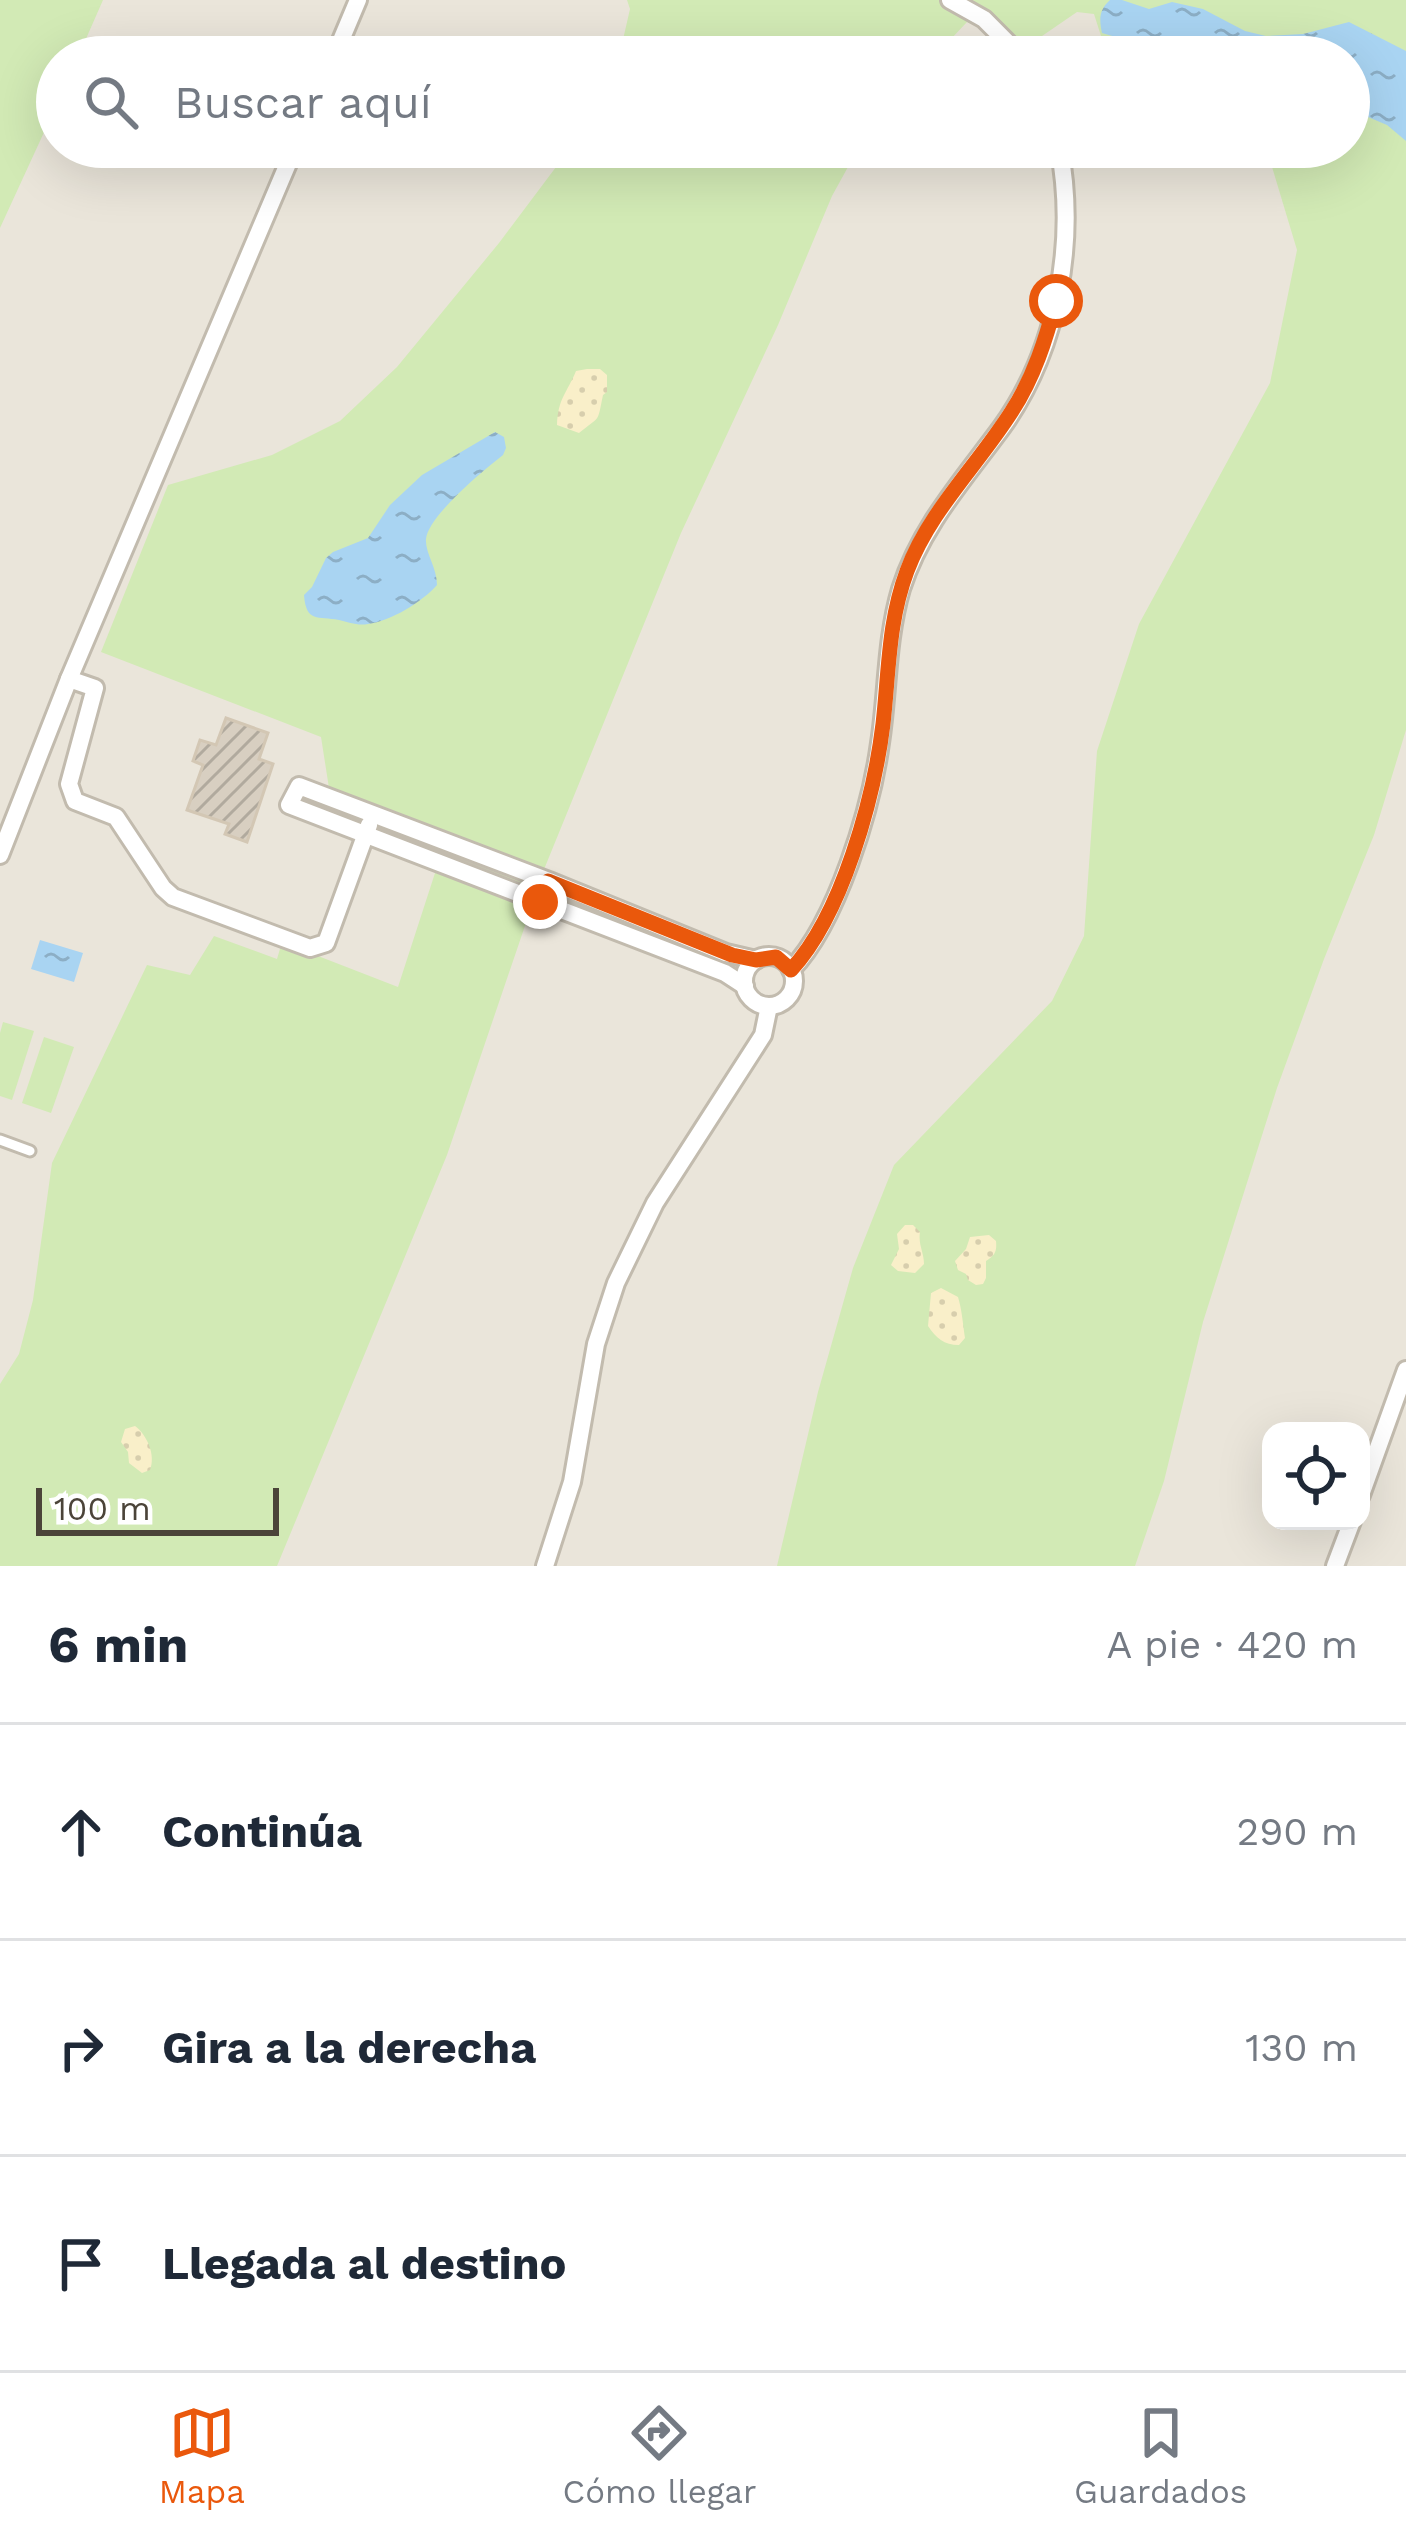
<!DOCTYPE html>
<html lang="es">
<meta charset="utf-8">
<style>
body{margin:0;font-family:"Work Sans",sans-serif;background:#f6f6f7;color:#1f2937}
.controls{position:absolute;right:36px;bottom:36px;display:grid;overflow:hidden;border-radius:24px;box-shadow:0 12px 48px #0002}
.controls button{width:108px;height:108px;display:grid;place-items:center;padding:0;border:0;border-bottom:3px solid #e0e1e3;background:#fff;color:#1f2937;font:60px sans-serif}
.scale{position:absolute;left:36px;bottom:30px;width:243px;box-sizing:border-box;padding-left:12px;border:6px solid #4b4439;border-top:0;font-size:33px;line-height:42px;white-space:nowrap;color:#4b4439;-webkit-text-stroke:9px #fff;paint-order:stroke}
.stop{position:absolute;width:36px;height:36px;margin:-27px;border:9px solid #ea580c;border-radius:50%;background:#fff}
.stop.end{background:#ea580c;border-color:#fff;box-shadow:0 3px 12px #0008}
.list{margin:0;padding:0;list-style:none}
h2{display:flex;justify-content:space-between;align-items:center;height:156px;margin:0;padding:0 48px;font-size:51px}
h2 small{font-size:39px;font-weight:400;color:#747a83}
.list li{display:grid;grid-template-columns:78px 1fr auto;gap:36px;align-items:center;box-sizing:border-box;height:216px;padding:0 48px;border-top:3px solid #e0e1e3}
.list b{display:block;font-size:45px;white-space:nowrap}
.list em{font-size:39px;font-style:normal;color:#747a83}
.icon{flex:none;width:66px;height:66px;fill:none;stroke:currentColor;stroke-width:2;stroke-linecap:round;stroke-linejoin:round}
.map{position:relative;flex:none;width:1406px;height:1566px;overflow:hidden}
.search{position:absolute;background:#fff;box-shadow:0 12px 48px #0002;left:36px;right:36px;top:36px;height:132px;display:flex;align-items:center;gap:30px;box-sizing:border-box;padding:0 42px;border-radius:66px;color:#747a83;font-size:45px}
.sheet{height:804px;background:#fff}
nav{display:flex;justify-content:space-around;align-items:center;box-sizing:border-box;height:168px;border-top:3px solid #e0e1e3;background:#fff;font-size:33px;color:#747a83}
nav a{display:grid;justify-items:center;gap:6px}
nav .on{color:#ea580c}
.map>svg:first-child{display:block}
.residential{fill:#eae5da;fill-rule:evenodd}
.grass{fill:#d2eab5}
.sand{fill:url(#sand-dots)}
.water{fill:url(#water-ripples)}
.building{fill:url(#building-hatch);stroke:#d3c7b4;stroke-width:3}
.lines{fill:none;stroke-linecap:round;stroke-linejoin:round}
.lane-casing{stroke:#c2bbae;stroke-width:15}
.street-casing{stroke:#c2bbae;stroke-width:22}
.lane{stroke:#fff;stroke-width:9}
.street{stroke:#fff;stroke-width:16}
.route{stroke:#ea580c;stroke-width:15}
</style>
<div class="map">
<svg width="1406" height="1566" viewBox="0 0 1406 1566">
<defs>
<pattern id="sand-dots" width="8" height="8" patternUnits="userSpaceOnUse" patternTransform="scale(3)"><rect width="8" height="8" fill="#f9efc9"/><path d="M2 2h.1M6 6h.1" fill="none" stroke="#d7cead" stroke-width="1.8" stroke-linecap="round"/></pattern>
<pattern id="water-ripples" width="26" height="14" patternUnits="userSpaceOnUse" patternTransform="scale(3)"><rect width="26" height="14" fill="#a9d4f2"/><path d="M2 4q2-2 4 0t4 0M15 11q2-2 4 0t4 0" fill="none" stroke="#8caec5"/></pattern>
<pattern id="building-hatch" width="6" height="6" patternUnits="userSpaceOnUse" patternTransform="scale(3)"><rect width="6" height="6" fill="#d8cfc1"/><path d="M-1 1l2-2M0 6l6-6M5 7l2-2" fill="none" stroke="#b1aa9e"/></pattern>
</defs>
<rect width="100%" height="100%" fill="#f6f3ec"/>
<path class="residential" d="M0,0H1406V1566H0ZM57,57H1349V147H57ZM1271,1431H1361V1521H1271Z"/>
<g class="grass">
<polygon points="0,0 103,0 78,57 57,57 57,104 0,228"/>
<polygon points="627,0 1406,0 1406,730 1374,835 1324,959 1277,1088 1203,1322 1164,1481 1135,1566 777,1566 818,1392 853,1268 894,1165 1052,1001 1084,936 1097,751 1139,624 1270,383 1297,250 1266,147 1349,147 1349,57 1177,57 1101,36 1094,14 1077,12 1026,47 967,22 934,57 619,57 630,9"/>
<polygon points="571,147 859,147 832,196 778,325 681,533 545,867 447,1155 277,1566 0,1566 0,1384 19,1354 33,1300 52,1163 147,965 190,975 214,936 277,959 282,942 398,987 448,833 329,788 321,737 101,652 168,485 272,455 340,421 397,367 499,243"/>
<polygon points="3,1022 34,1031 12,1100 0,1096 0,1033"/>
<polygon points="44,1037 74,1047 51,1113 22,1103"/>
</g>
<g class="sand">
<path d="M587,369H600L607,375V392L603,395C597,424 601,415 579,433L557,425C558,398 567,393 576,371Z"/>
<path d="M905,1225H913L920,1232C918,1245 924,1252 924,1264L915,1273L898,1271L891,1265L899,1249L897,1234Z"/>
<path d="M989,1235L996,1241C997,1252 995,1255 986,1261V1278L983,1284L976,1285L968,1280L966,1274L958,1270L955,1261L966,1249L970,1237Z"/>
<path d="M941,1288L958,1297C962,1310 963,1325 965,1338L959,1345C944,1345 936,1338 928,1326L931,1293Z"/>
<path d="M135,1426C147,1435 156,1455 150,1470L142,1473L129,1463L128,1452L121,1442L125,1429Z"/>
</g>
<g class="water">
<path d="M1110,0H1122L1149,9L1172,2L1203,9L1245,31L1266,36L1303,34L1349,22L1406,51V141L1387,125L1349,109V57H1220L1207,43L1152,41L1143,45L1102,33C1099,19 1099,10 1110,0Z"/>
<path d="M495,432L504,437L506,448L503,455C485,469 428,516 426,539C425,553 437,567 437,585C422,602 391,621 368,624C357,626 349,622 339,620C318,616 306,623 304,595L312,587L326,558L333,552L368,538L390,505L422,475Z"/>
<polygon points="40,940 83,953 74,982 31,969"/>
</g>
<polygon class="building" points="226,718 268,733 259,759 273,764 247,842 225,834 229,824 187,810 203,765 193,761 200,740 216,745"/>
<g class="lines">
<defs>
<polyline id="lane" points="0,1140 30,1151"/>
<g id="street">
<polyline points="950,0 984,19 1022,57"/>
<polyline points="334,57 358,0"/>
<polyline points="69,679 95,688 69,784 75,801 116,817 163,888 173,897 310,948 326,943 369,825"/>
<polyline points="0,855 69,679 295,147"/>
<circle cx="769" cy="981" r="25"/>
<path d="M791,970C837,922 871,809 880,743C888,691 886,640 901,589C921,526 964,479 1002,427C1058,349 1077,241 1059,147"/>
<polyline points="745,986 725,973 289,805 299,786 549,881 726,953 756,960"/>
<polyline points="1361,1495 1406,1370"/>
<polyline points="545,1566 572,1482 596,1344 616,1283 655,1203 763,1035 769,1006"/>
<polyline points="1335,1566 1352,1521"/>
</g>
</defs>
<use href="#lane" class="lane-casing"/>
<use href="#street" class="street-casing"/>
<use href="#lane" class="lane"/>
<use href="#street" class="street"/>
</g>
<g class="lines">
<path class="route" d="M540,902L548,881L732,955L756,960L776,957L791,970C842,915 874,798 883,724C889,672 888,622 907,571C930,510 978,465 1012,411C1034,377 1046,339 1056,301"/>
</g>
</svg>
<div class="controls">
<button><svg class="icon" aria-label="locate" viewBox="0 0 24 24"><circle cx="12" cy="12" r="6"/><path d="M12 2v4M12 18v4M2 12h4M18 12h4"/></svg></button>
</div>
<div class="scale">100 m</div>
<div class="stop" style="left:1056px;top:301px"></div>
<div class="stop end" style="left:540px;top:902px"></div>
<div class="search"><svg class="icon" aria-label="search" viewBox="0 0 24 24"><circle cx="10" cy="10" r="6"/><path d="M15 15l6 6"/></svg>Buscar aquí</div>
</div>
<section class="sheet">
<h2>6 min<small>A pie · 420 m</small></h2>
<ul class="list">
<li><svg class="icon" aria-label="ahead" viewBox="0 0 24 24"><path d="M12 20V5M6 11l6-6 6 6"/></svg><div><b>Continúa</b></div><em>290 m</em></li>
<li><svg class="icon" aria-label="right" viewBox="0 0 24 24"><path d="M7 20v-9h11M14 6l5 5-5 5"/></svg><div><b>Gira a la derecha</b></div><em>130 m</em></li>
<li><svg class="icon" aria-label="arrive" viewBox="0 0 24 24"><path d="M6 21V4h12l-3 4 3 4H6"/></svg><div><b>Llegada al destino</b></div></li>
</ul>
</section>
<nav>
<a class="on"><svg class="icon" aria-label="map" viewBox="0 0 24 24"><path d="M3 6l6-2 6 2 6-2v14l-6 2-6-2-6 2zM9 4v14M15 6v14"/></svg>Mapa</a>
<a><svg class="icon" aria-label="directions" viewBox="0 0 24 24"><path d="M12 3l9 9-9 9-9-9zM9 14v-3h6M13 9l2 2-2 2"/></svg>Cómo llegar</a>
<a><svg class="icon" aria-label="saved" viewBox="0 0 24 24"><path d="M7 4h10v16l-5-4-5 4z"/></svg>Guardados</a>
</nav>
